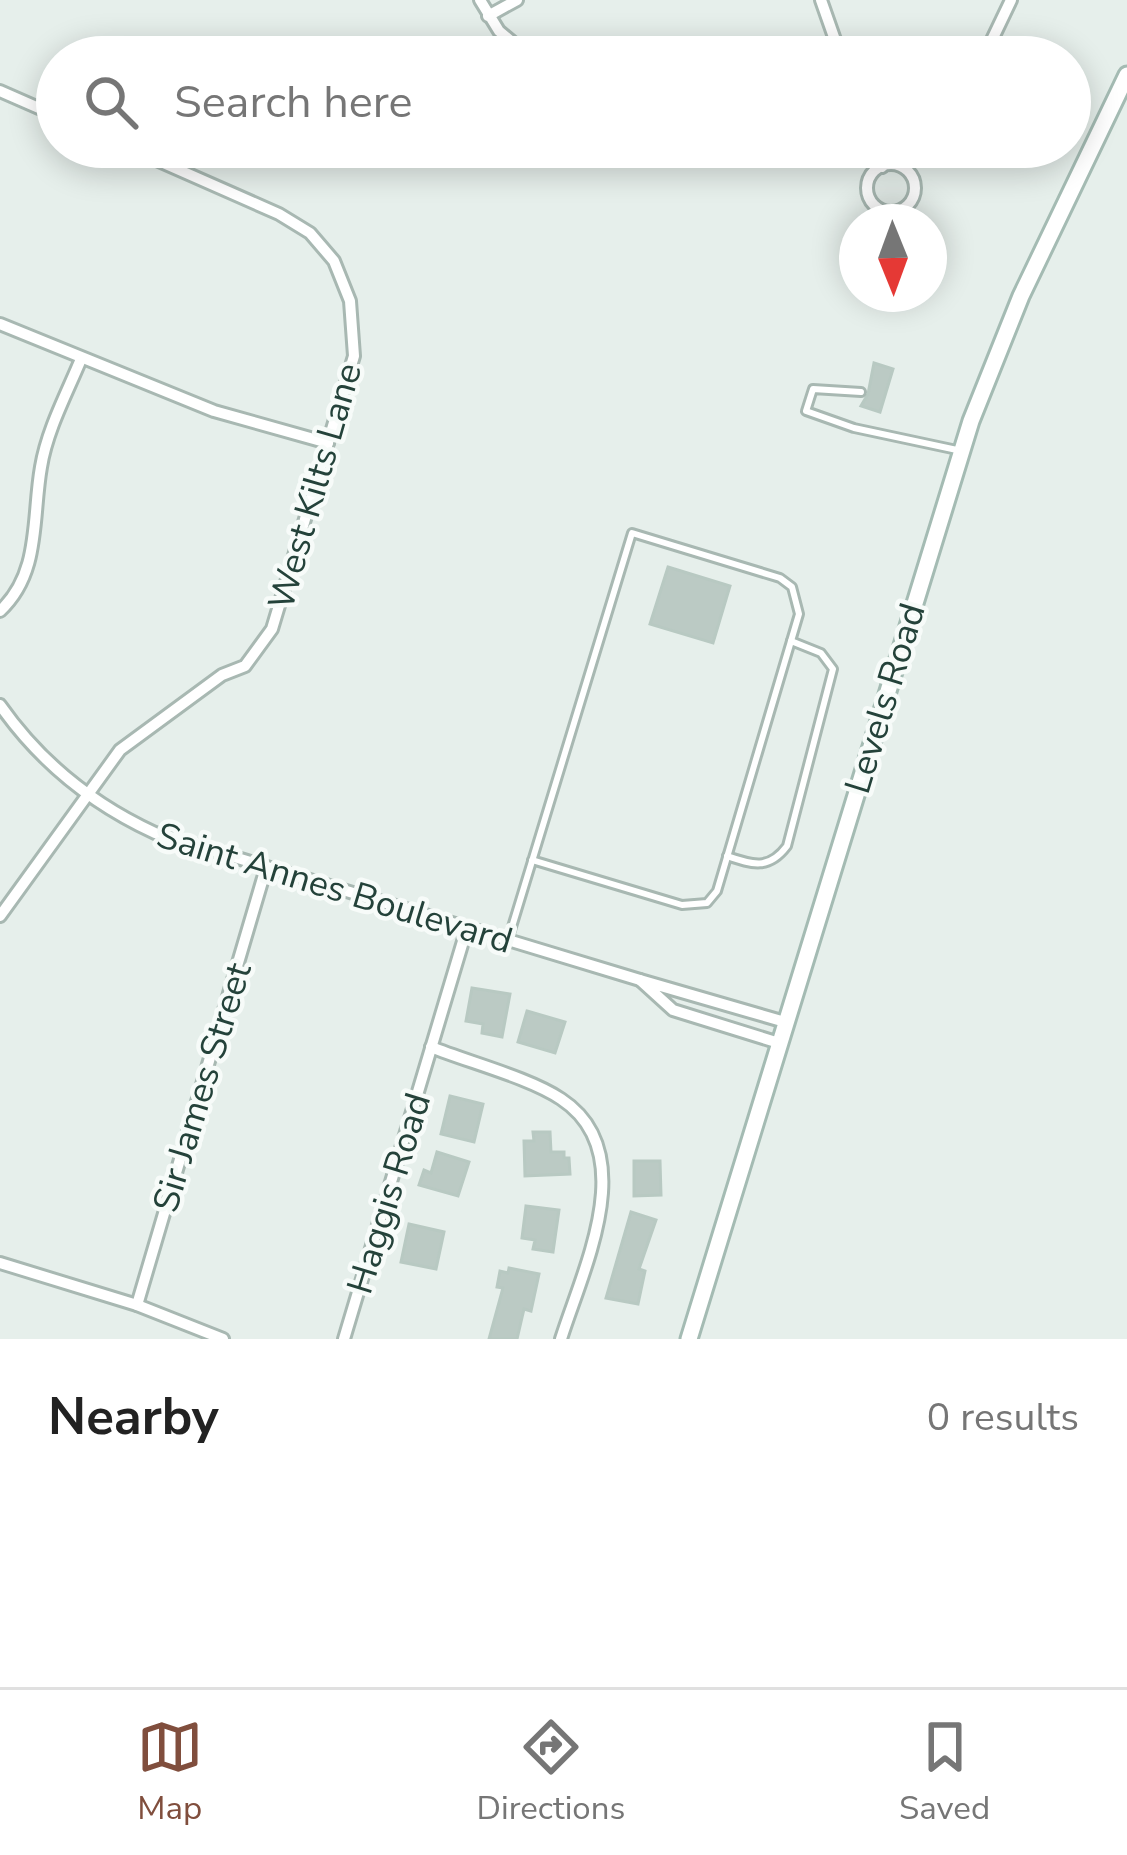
<!DOCTYPE html>
<style>
body{margin:0;font-family:"Nunito Sans",sans-serif;background:#f6f6f6;color:#222}
.compass{position:absolute;left:839px;top:204px;width:108px;height:108px;border-radius:50%;background:#fff;box-shadow:0 6px 30px #0003;rotate:179deg}
.list{margin:0;padding:0;list-style:none}
h2{display:flex;justify-content:space-between;align-items:center;height:156px;margin:0;padding:0 48px;font-size:51px}
h2 small{font-size:39px;font-weight:400;color:#767676}
.icon{flex:none;width:66px;height:66px;fill:none;stroke:currentColor;stroke-width:2;stroke-linecap:round;stroke-linejoin:round}
.map{position:relative;flex:none;width:1127px;height:1339px;overflow:hidden}
.search{position:absolute;background:#fff;box-shadow:0 6px 30px #0003;left:36px;right:36px;top:36px;height:132px;display:flex;align-items:center;gap:30px;box-sizing:border-box;padding:0 42px;border-radius:66px;color:#767676;font-size:45px}
.sheet{height:348px;background:#fff}
nav{display:flex;justify-content:space-around;align-items:center;box-sizing:border-box;height:168px;border-top:3px solid #e0e0e0;background:#fff;font-size:33px;color:#767676}
nav a{display:grid;justify-items:center;gap:6px}
nav .on{color:#804e3d}
.map>svg:first-child{display:block}
.building{fill:#bbcac4;stroke:#b8c9c2;stroke-width:3}
.lines{fill:none;stroke-linecap:round;stroke-linejoin:round}
.service-casing{stroke:#a8b8b2;stroke-width:12}
.minor-casing{stroke:#a8b8b2;stroke-width:16}
.secondary-casing{stroke:#a4bbb3;stroke-width:21}
.service{stroke:#fff;stroke-width:6}
.minor{stroke:#fff;stroke-width:10}
.secondary{stroke:#fff;stroke-width:15}
.labels{text-anchor:middle;stroke-width:9;stroke-linejoin:round;paint-order:stroke}
.street-label{font-size:36px;fill:#24423a;stroke:#f7fbf9}
</style>
<div class="map">
<svg width="1127" height="1339" viewBox="0 0 1127 1339">
<rect width="100%" height="100%" fill="#e6efeb"/>
<g class="building">
<polygon points="874,363 893,369 880,412 861,406 868,394"/>
<polygon points="668,567 730,586 713,643 650,624"/>
<polygon points="472,988 510,994 502,1037 482,1033 483,1024 466,1021"/>
<polygon points="527,1011 565,1022 555,1053 518,1042"/>
<polygon points="450,1096 483,1104 474,1142 441,1134"/>
<polygon points="533,1132 550,1132 551,1152 564,1152 564,1158 569,1158 570,1174 525,1176 524,1141 534,1141"/>
<polygon points="437,1152 469,1162 458,1196 419,1185 424,1170 431,1173"/>
<polygon points="634,1161 660,1161 661,1195 634,1196"/>
<polygon points="526,1206 559,1210 553,1252 533,1249 535,1240 522,1238"/>
<polygon points="631,1212 656,1220 639,1269 645,1271 638,1304 606,1298"/>
<polygon points="409,1224 444,1232 436,1269 401,1262"/>
<polygon points="509,1268 539,1274 531,1311 524,1309 517,1339 489,1339 503,1288 497,1287 500,1271 508,1273"/>
</g>
<g class="lines">
<defs>
<g id="service">
<polyline points="861,392 813,389 806,411 854,428 957,450"/>
<path d="M727,856C753,865 769,870 787,846L833,669L821,653L791,641"/>
<polyline points="508,940 632,533 780,578 792,587 799,614 717,891 707,903 682,905 532,860"/>
</g>
<g id="minor">
<polyline points="480,0 499,31 530,57"/>
<polyline points="821,0 841,57"/>
<polyline points="488,16 517,0"/>
<polyline points="973,57 991,42 1011,0"/>
<polyline points="0,91 57,116"/>
<polyline points="874,147 882,167"/>
<circle cx="891" cy="188" r="24"/>
<polyline points="0,324 214,411 328,443"/>
<path d="M0,611C41,573 32,517 41,467C47,430 67,393 81,359"/>
<path d="M0,705C40,762 92,804 155,833L640,980"/>
<polyline points="0,916 120,750 222,675 245,666 272,629 354,356 350,301 334,261 310,233 279,214 127,147"/>
<polyline points="779,1043 673,1010 640,980 785,1022"/>
<path d="M431,1047C468,1062 530,1078 561,1099C642,1152 583,1269 561,1339"/>
<polyline points="0,1263 137,1305 223,1339"/>
<polyline points="137,1305 266,868"/>
<polyline points="344,1339 467,928"/>
</g>
<polyline id="secondary" points="689,1339 971,421 1021,296 1127,75"/>
</defs>
<use href="#service" class="service-casing"/>
<use href="#minor" class="minor-casing"/>
<use href="#secondary" class="secondary-casing"/>
<use href="#service" class="service"/>
<use href="#minor" class="minor"/>
<use href="#secondary" class="secondary"/>
</g>
<g class="labels">
<g class="street-label">
<text transform="translate(314 486) rotate(-74)" y="13">West Kilts Lane</text>
<text transform="translate(884 698) rotate(-73)" y="13">Levels Road</text>
<text transform="translate(335 887) rotate(17)" y="13">Saint Annes Boulevard</text>
<text transform="translate(201 1087) rotate(-73)" y="13">Sir James Street</text>
<text transform="translate(388 1193) rotate(-73)" y="13">Haggis Road</text>
</g>
</g>
</svg>
<svg class="compass" viewBox="-18 -18 36 36"><path d="M0-13l5 13h-10z" fill="#e53935"/><path d="M0 13l5-13h-10z" fill="#767676"/></svg>
<div class="search"><svg class="icon" aria-label="search" viewBox="0 0 24 24"><circle cx="10" cy="10" r="6"/><path d="M15 15l6 6"/></svg>Search here</div>
</div>
<section class="sheet">
<h2>Nearby<small>0 results</small></h2>
<ul class="list">
</ul>
</section>
<nav>
<a class="on"><svg class="icon" aria-label="map" viewBox="0 0 24 24"><path d="M3 6l6-2 6 2 6-2v14l-6 2-6-2-6 2zM9 4v14M15 6v14"/></svg>Map</a>
<a><svg class="icon" aria-label="directions" viewBox="0 0 24 24"><path d="M12 3l9 9-9 9-9-9zM9 14v-3h6M13 9l2 2-2 2"/></svg>Directions</a>
<a><svg class="icon" aria-label="saved" viewBox="0 0 24 24"><path d="M7 4h10v16l-5-4-5 4z"/></svg>Saved</a>
</nav>
